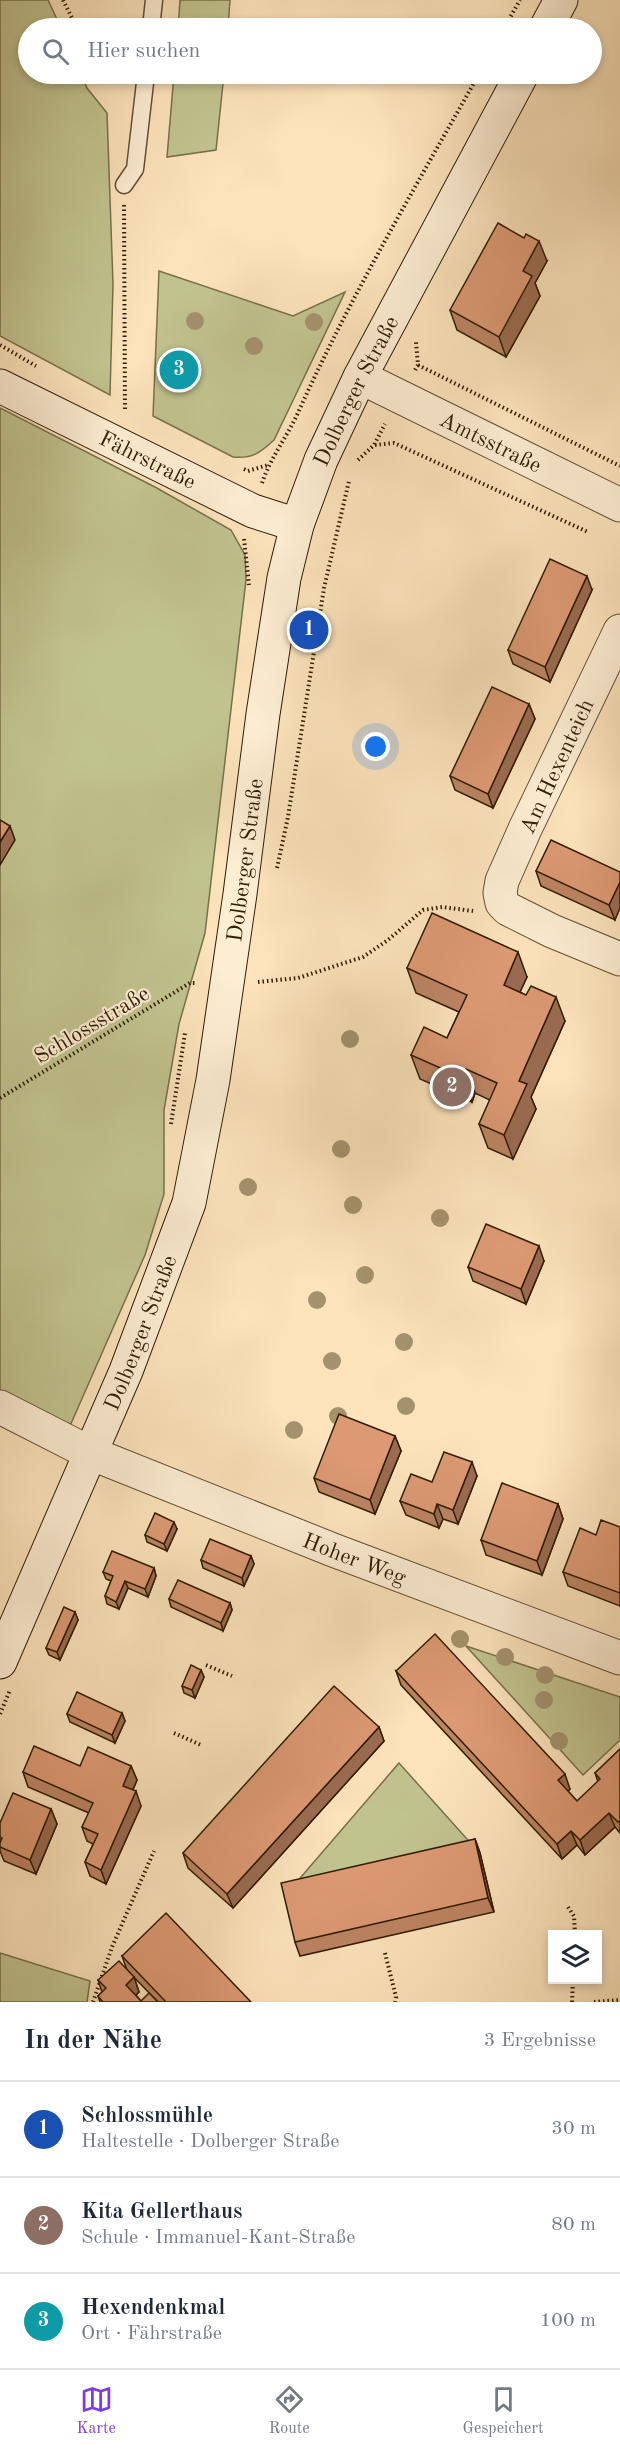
<!DOCTYPE html>
<html lang="de">
<meta charset="utf-8">
<style>
body{margin:0;font-family:"Old Standard TT",serif;background:#f2f2f3;color:#1f2937}
.controls{position:absolute;right:18px;bottom:18px;display:grid;overflow:hidden;border-radius:0px;box-shadow:0 3px 9px #0003}
.controls button{width:54px;height:54px;display:grid;place-items:center;padding:0;border:0;border-bottom:2px solid #e0e1e3;background:#fff;color:#1f2937;font:30px sans-serif}
.you{position:absolute;left:376px;top:747px;width:21px;height:21px;margin:-15px;border:4px solid #fff;border-radius:50%;background:#1a73e8;box-shadow:0 0 0 9px #1a73e833}
.badge{display:grid;place-items:center;width:39px;height:39px;border-radius:50%;background:#7c3aed;color:#fff;font-size:20px;font-weight:700}
.pin{position:absolute;translate:-50% -50%;border:3px solid #fff;box-shadow:0 2px 6px #0006}
.list{margin:0;padding:0;list-style:none}
h2{display:flex;justify-content:space-between;align-items:center;height:78px;margin:0;padding:0 24px;font-size:26px}
h2 small{font-size:20px;font-weight:400;color:#747a83}
.list li{display:grid;grid-template-columns:39px 1fr auto;gap:18px;align-items:center;box-sizing:border-box;height:96px;padding:0 24px;border-top:2px solid #e0e1e3}
.list b{display:block;font-size:22px;white-space:nowrap}
.list p{margin:0;font-size:20px;white-space:nowrap;color:#747a83}
.list em{font-size:20px;font-style:normal;color:#747a83}
.icon{flex:none;width:33px;height:33px;fill:none;stroke:currentColor;stroke-width:2;stroke-linecap:round;stroke-linejoin:round}
.map{position:relative;flex:none;width:620px;height:2002px;overflow:hidden}
.search{position:absolute;background:#fff;box-shadow:0 3px 9px #0003;left:18px;right:18px;top:18px;height:66px;display:flex;align-items:center;gap:15px;box-sizing:border-box;padding:0 21px;border-radius:33px;color:#747a83;font-size:22px}
.sheet{height:366px;background:#fff}
nav{display:flex;justify-content:space-around;align-items:center;box-sizing:border-box;height:84px;border-top:2px solid #e0e1e3;background:#fff;font-size:16px;color:#747a83}
nav a{display:grid;justify-items:center;gap:3px}
nav .on{color:#7c3aed}
.map>svg:first-child{display:block}
.green{fill:#c1c38f;stroke:#78704a;stroke-width:1.5}
.lines{fill:none;stroke-linecap:round;stroke-linejoin:round}
.service-casing{stroke:#634e33;stroke-width:19}
.minor-casing{stroke:#634e33;stroke-width:35}
.tertiary-casing{stroke:#634e33;stroke-width:35}
.secondary-casing{stroke:#301d05;stroke-width:35}
.path{stroke:#301d05;stroke-width:4;stroke-dasharray:1.5 3;stroke-linecap:butt}
.service{stroke:#fdedd3;stroke-width:16}
.minor{stroke:#fdedd3;stroke-width:33}
.tertiary{stroke:#fdedd3;stroke-width:33}
.secondary{stroke:#fdedd3;stroke-width:33}
.tree{fill:#a4926e}
.wall{fill:#bd8463;stroke:#301d05;stroke-width:1.5}
.shaded-wall{fill:#9a6b50;stroke:#301d05;stroke-width:1.5}
.building{fill:#dc9973;stroke:#301d05;stroke-width:1.5}
.labels{text-anchor:middle;stroke-width:4.5;stroke-linejoin:round;paint-order:stroke}
.street-label{font-size:22px;fill:#301d05;stroke:#fdedd3}
</style>
<div class="map">
<svg width="620" height="2002" viewBox="0 0 620 2002">
<rect width="100%" height="100%" fill="#fce3bc"/>
<filter id="stains"><feTurbulence type="fractalNoise" baseFrequency=".00333" numOctaves="4"/><feColorMatrix values="0 0 0 0 .2 0 0 0 0 .09 0 0 0 0 .02 0 0 0 .5 -.17"/></filter>
<radialGradient id="worn" r=".72"><stop offset=".6" stop-color="#630" stop-opacity="0"/><stop offset="1" stop-color="#630" stop-opacity=".3"/></radialGradient>
<g class="green">
<polygon points="0,0 48,0 61,28 28,28 28,74 81,74 87,88 107,113 113,284 110,395 0,336"/>
<polygon points="180,0 230,0 228,28 178,28"/>
<polygon points="174,74 224,74 216,150 167,157"/>
<path d="M159,271L293,316L345,292L274,440C260,453 252,459 233,457L153,416Z"/>
<polygon points="0,408 155,487 231,530 245,555 246,580 205,933 179,1024 164,1110 164,1194 145,1255 66,1435 0,1402"/>
<polygon points="466,1646 620,1697 620,1740 583,1775"/>
<polygon points="399,1763 475,1848 289,1891"/>
<polygon points="0,1953 90,1981 87,2002 0,2002"/>
</g>
<g class="lines">
<defs>
<g id="service">
<polyline points="151,28 154,0"/>
<polyline points="124,185 135,169 146,74"/>
</g>
<g id="minor">
<polyline points="620,631 525,829 502,881 500,893 502,903 508,909 552,931 620,959"/>
<path id="s1" d="M0,1407L90,1453L333,1550L620,1658"/>
</g>
<g id="tertiary">
<path id="s2" d="M360,377L620,505"/>
</g>
<g id="secondary">
<polyline points="546,28 561,0"/>
<path id="s3" d="M0,386L253,511L297,525"/>
<path id="s4" d="M0,1662L126,1371L189,1203L213,1080L240,894L263,714L284,578L297,525L321,460L360,377L522,74"/>
</g>
</defs>
<use href="#service" class="service-casing"/>
<use href="#minor" class="minor-casing"/>
<use href="#tertiary" class="tertiary-casing"/>
<use href="#secondary" class="secondary-casing"/>
<g class="path">
<polyline points="63,0 77,28"/>
<polyline points="504,28 520,0"/>
<polyline points="124,205 125,412"/>
<polyline points="0,345 36,366"/>
<polyline points="418,365 620,466"/>
<polyline points="415,370 418,365 416,342"/>
<polyline points="375,445 394,443 588,532"/>
<polyline points="358,460 374,445 385,424"/>
<polyline points="244,469 248,471 268,465"/>
<path d="M262,483C270,459 286,438 297,415C350,297 416,186 479,74"/>
<polyline points="244,539 249,585"/>
<polyline points="277,868 288,817 324,588 349,481"/>
<polyline points="258,982 298,978 363,957 388,940 423,910 442,907 473,911"/>
<polyline points="0,1098 190,983 197,983"/>
<polyline points="171,1124 185,1033"/>
<polyline points="206,1665 232,1676"/>
<polyline points="0,1714 10,1690"/>
<polyline points="174,1733 201,1745"/>
<polyline points="568,1907 574,1916 575,1934"/>
<polyline points="385,1953 396,1997 395,2002"/>
<polyline points="93,2002 112,1947 154,1851"/>
<polyline points="572,2002 573,1980"/>
<polyline points="594,2002 620,2000"/>
</g>
<use href="#service" class="service"/>
<use href="#minor" class="minor"/>
<use href="#tertiary" class="tertiary"/>
<use href="#secondary" class="secondary"/>
</g>
<g class="tree">
<circle cx="195" cy="321" r="9"/>
<circle cx="314" cy="322" r="9"/>
<circle cx="254" cy="346" r="9"/>
<circle cx="350" cy="1039" r="9"/>
<circle cx="341" cy="1149" r="9"/>
<circle cx="248" cy="1187" r="9"/>
<circle cx="353" cy="1205" r="9"/>
<circle cx="440" cy="1218" r="9"/>
<circle cx="365" cy="1275" r="9"/>
<circle cx="317" cy="1300" r="9"/>
<circle cx="404" cy="1342" r="9"/>
<circle cx="332" cy="1361" r="9"/>
<circle cx="406" cy="1406" r="9"/>
<circle cx="338" cy="1416" r="9"/>
<circle cx="294" cy="1430" r="9"/>
<circle cx="460" cy="1639" r="9"/>
<circle cx="505" cy="1657" r="9"/>
<circle cx="545" cy="1675" r="9"/>
<circle cx="544" cy="1700" r="9"/>
<circle cx="559" cy="1741" r="9"/>
</g>
<g class="wall">
<polygon points="547,261 535,283 540,296 506,357 457,330 450,310"/>
<polygon points="592,590 550,682 513,664 508,650"/>
<polygon points="529,704 535,719 493,808 455,790 450,776"/>
<polygon points="536,871 620,872 615,920 541,886"/>
<polygon points="407,968 527,977 520,992 565,1021 531,1097 536,1109 513,1159 488,1148 479,1124 490,1100 475,1093 472,1102 420,1079 411,1055 447,1038 459,1012 416,993"/>
<polygon points="544,1261 526,1304 473,1281 468,1267"/>
<polygon points="395,1436 401,1451 375,1514 319,1492 314,1478"/>
<polygon points="477,1476 458,1524 443,1519 439,1528 406,1515 400,1501 432,1482"/>
<polygon points="558,1504 563,1519 542,1575 486,1555 481,1540"/>
<polygon points="620,1527 620,1606 568,1586 563,1572 596,1535"/>
<polygon points="177,1529 167,1551 147,1542 145,1535"/>
<polygon points="251,1556 254,1564 244,1586 203,1568 201,1560"/>
<polygon points="154,1568 156,1576 148,1597 128,1588 119,1609 107,1604 105,1596 111,1581 106,1579 103,1572"/>
<polygon points="169,1599 230,1603 232,1610 223,1631 171,1607"/>
<polygon points="75,1612 78,1620 60,1660 49,1655 46,1648"/>
<polygon points="201,1670 204,1677 195,1698 184,1693 182,1686"/>
<polygon points="396,1671 570,1789 568,1791 577,1801 598,1782 595,1773 620,1749 620,1833 615,1827 585,1855 577,1845 562,1859 401,1685"/>
<polygon points="122,1713 125,1721 115,1743 70,1722 67,1714"/>
<polygon points="379,1727 384,1741 233,1908 188,1868 183,1853"/>
<polygon points="80,1766 131,1766 137,1780 133,1790 141,1806 106,1884 90,1876 85,1862 93,1844 87,1841 82,1827 89,1813 28,1787 23,1772"/>
<polygon points="51,1809 57,1824 36,1874 4,1861 0,1851 0,1823"/>
<polygon points="475,1839 480,1853 494,1912 300,1956 295,1942"/>
<polygon points="122,1956 251,2002 158,2002 127,1970"/>
<polygon points="134,1977 139,1992 136,1995 141,2001 158,2002 100,2002 98,1996 102,1992 98,1980"/>
</g>
<g class="shaded-wall">
<polygon points="539,241 547,261 535,283 540,296 506,357 499,337 523,271"/>
<polygon points="587,576 592,590 550,682 545,667"/>
<polygon points="529,704 535,719 493,808 488,794"/>
<polygon points="10,826 15,840 0,865 0,842"/>
<polygon points="620,882 620,908 615,920 609,905"/>
<polygon points="518,952 527,977 512,1009 504,985"/>
<polygon points="556,997 565,1021 531,1097 536,1109 513,1159 504,1135 519,1081"/>
<polygon points="466,1069 475,1093 472,1102 463,1078"/>
<polygon points="539,1246 544,1261 526,1304 521,1289"/>
<polygon points="395,1436 401,1451 375,1514 370,1500"/>
<polygon points="472,1462 477,1476 458,1524 453,1510"/>
<polygon points="437,1504 443,1519 439,1528 434,1514"/>
<polygon points="558,1504 563,1519 542,1575 537,1561"/>
<polygon points="174,1522 177,1529 167,1551 164,1544"/>
<polygon points="251,1556 254,1564 244,1586 242,1578"/>
<polygon points="154,1568 156,1576 148,1597 145,1589"/>
<polygon points="125,1581 128,1588 119,1609 116,1602"/>
<polygon points="230,1603 232,1610 223,1631 221,1623"/>
<polygon points="75,1612 78,1620 60,1660 57,1652"/>
<polygon points="201,1670 204,1677 195,1698 192,1690"/>
<polygon points="122,1713 125,1721 115,1743 112,1735"/>
<polygon points="379,1727 384,1741 233,1908 227,1894"/>
<polygon points="131,1766 137,1780 128,1800 123,1786"/>
<polygon points="565,1774 570,1789 564,1795 558,1780"/>
<polygon points="136,1791 141,1806 106,1884 101,1870"/>
<polygon points="51,1809 57,1824 36,1874 30,1860"/>
<polygon points="609,1813 615,1827 585,1855 580,1840"/>
<polygon points="571,1831 577,1845 562,1859 557,1844"/>
<polygon points="475,1839 480,1853 494,1912 488,1898"/>
<polygon points="134,1977 139,1992 131,1999 126,1985"/>
</g>
<g class="building">
<polygon points="498,223 524,238 526,234 539,241 523,271 532,276 499,337 450,310"/>
<polygon points="550,559 587,576 545,667 508,650"/>
<polygon points="492,687 529,704 488,794 450,776"/>
<polygon points="0,820 10,826 0,842"/>
<polygon points="551,840 620,872 620,882 609,905 536,871"/>
<polygon points="432,913 518,952 504,985 526,995 531,986 556,997 519,1081 527,1084 504,1135 479,1124 497,1083 466,1069 463,1078 411,1055 424,1027 447,1038 467,995 407,968"/>
<polygon points="486,1224 539,1246 521,1289 468,1267"/>
<polygon points="339,1414 395,1436 370,1500 314,1478"/>
<polygon points="444,1452 472,1462 453,1510 437,1504 434,1514 400,1501 411,1474 432,1482"/>
<polygon points="502,1483 558,1504 537,1561 481,1540"/>
<polygon points="155,1513 174,1522 164,1544 145,1535"/>
<polygon points="601,1520 620,1527 620,1593 563,1572 580,1528 596,1535"/>
<polygon points="210,1539 251,1556 242,1578 201,1560"/>
<polygon points="112,1551 154,1568 145,1589 125,1581 116,1602 105,1596 113,1576 103,1572"/>
<polygon points="178,1580 230,1603 221,1623 169,1599"/>
<polygon points="64,1607 75,1612 57,1652 46,1648"/>
<polygon points="435,1634 565,1774 558,1780 577,1801 600,1779 595,1773 620,1749 620,1821 618,1822 609,1813 580,1840 571,1831 557,1844 396,1671"/>
<polygon points="191,1665 201,1670 192,1690 182,1686"/>
<polygon points="334,1686 379,1727 227,1894 183,1853"/>
<polygon points="77,1692 122,1713 112,1735 67,1714"/>
<polygon points="34,1746 80,1766 88,1747 131,1766 123,1786 136,1791 101,1870 85,1862 98,1834 82,1827 93,1803 23,1772"/>
<polygon points="13,1793 51,1809 30,1860 0,1847 0,1843 2,1838 0,1837 0,1823"/>
<polygon points="475,1839 488,1898 295,1942 281,1883"/>
<polygon points="166,1913 251,2002 166,2002 122,1956"/>
<polygon points="119,1961 134,1977 126,1985 141,2001 149,1993 158,2002 103,2002 98,1996 106,1988 98,1980"/>
</g>
<g class="labels">
<g class="street-label">
<text dy="8" stroke="none"><textPath href="#s4" startOffset="1330">Dolberger Straße</textPath></text>
<text dy="8" stroke="none"><textPath href="#s2" startOffset="146">Amtsstraße</textPath></text>
<text dy="8" stroke="none"><textPath href="#s3" startOffset="165">Fährstraße</textPath></text>
<text transform="translate(556 766) rotate(-65)" y="8">Am Hexenteich</text>
<text dy="8" stroke="none"><textPath href="#s4" startOffset="844">Dolberger Straße</textPath></text>
<text transform="translate(91 1024) rotate(-31)" y="8">Schlossstraße</text>
<text dy="8" stroke="none"><textPath href="#s4" startOffset="358">Dolberger Straße</textPath></text>
<text dy="8" stroke="none"><textPath href="#s1" startOffset="386">Hoher Weg</textPath></text>
</g>
</g>
<rect width="100%" height="100%" filter="url(#stains)"/>
<rect width="100%" height="100%" fill="url(#worn)"/>
</svg>
<div class="controls">
<button><svg class="icon" aria-label="layers" viewBox="0 0 24 24"><path d="M12 4l9 5-9 5-9-5zM3 14l9 5 9-5"/></svg></button>
</div>
<div class="you"></div>
<div class="pin badge" style="left:309px;top:630px;background:#1a4fb4">1</div>
<div class="pin badge" style="left:452px;top:1087px;background:#8d6e63">2</div>
<div class="pin badge" style="left:179px;top:370px;background:#0f9aa8">3</div>
<div class="search"><svg class="icon" aria-label="search" viewBox="0 0 24 24"><circle cx="10" cy="10" r="6"/><path d="M15 15l6 6"/></svg>Hier suchen</div>
</div>
<section class="sheet">
<h2>In der Nähe<small>3 Ergebnisse</small></h2>
<ul class="list">
<li><span class="badge" style="background:#1a4fb4">1</span><div><b>Schlossmühle</b><p>Haltestelle · Dolberger Straße</p></div><em>30 m</em></li>
<li><span class="badge" style="background:#8d6e63">2</span><div><b>Kita Gellerthaus</b><p>Schule · Immanuel-Kant-Straße</p></div><em>80 m</em></li>
<li><span class="badge" style="background:#0f9aa8">3</span><div><b>Hexendenkmal</b><p>Ort · Fährstraße</p></div><em>100 m</em></li>
</ul>
</section>
<nav>
<a class="on"><svg class="icon" aria-label="map" viewBox="0 0 24 24"><path d="M3 6l6-2 6 2 6-2v14l-6 2-6-2-6 2zM9 4v14M15 6v14"/></svg>Karte</a>
<a><svg class="icon" aria-label="directions" viewBox="0 0 24 24"><path d="M12 3l9 9-9 9-9-9zM9 14v-3h6M13 9l2 2-2 2"/></svg>Route</a>
<a><svg class="icon" aria-label="saved" viewBox="0 0 24 24"><path d="M7 4h10v16l-5-4-5 4z"/></svg>Gespeichert</a>
</nav>
